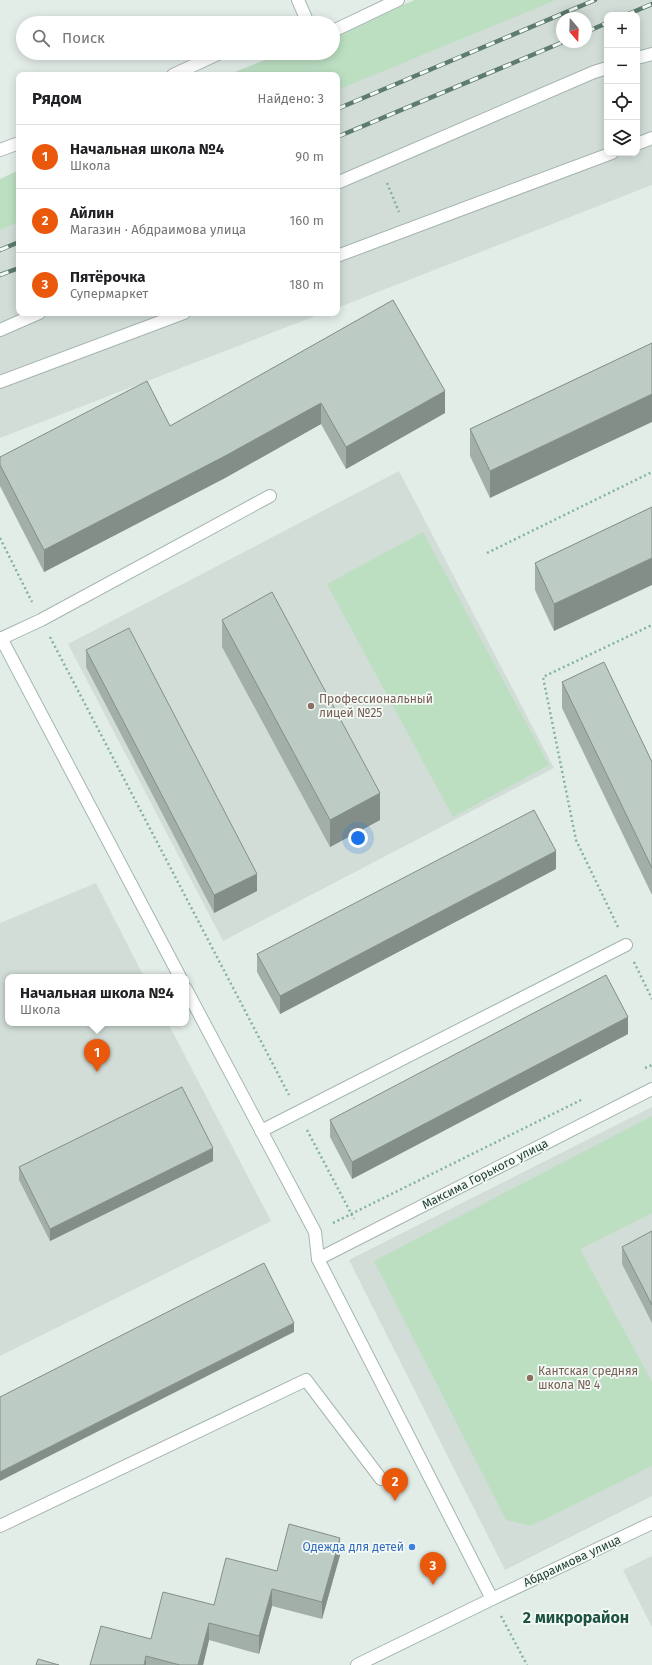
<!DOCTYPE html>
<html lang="ru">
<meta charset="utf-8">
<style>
body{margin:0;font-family:"Fira Sans",sans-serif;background:#f6f6f6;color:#202124}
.controls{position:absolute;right:12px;top:12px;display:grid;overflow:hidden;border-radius:8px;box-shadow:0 2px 10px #0003}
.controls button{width:36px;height:36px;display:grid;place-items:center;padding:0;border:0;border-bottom:1px solid #e0e0e0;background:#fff;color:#202124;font:20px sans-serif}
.compass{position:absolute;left:556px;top:12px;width:36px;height:36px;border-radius:50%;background:#fff;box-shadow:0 2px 10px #0003;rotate:161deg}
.you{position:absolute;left:358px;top:838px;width:14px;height:14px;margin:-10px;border:3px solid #fff;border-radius:50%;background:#1a73e8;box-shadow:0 0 0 6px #1a73e833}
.badge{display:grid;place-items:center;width:26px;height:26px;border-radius:50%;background:#ea580c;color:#fff;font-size:13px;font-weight:700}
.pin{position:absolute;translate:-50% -33px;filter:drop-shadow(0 1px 2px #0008)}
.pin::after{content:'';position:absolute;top:21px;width:14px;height:12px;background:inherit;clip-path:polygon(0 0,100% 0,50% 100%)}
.popup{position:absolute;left:5px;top:974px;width:184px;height:52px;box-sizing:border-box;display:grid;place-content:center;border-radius:8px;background:#fff;filter:drop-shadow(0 1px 3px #0005);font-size:13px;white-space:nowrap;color:#757577}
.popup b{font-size:15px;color:#202124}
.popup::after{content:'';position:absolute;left:50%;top:100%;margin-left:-8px;border:8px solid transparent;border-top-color:#fff}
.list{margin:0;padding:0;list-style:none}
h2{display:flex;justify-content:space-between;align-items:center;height:52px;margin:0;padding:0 16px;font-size:17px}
h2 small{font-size:13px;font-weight:400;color:#757577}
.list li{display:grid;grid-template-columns:26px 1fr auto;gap:12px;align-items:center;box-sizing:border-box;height:64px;padding:0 16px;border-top:1px solid #e0e0e0}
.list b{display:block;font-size:15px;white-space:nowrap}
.list p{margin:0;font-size:13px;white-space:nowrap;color:#757577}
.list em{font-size:13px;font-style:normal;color:#757577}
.icon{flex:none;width:22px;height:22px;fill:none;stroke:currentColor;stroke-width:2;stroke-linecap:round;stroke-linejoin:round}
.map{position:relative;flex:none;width:652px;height:1665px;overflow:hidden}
.search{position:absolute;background:#fff;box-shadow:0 2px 10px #0003;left:16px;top:16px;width:324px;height:44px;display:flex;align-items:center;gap:10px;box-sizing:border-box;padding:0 14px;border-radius:22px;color:#757577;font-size:15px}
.panel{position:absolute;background:#fff;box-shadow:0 2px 10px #0003;left:16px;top:72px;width:324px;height:244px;border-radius:8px}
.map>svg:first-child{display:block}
.built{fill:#d2ddd7;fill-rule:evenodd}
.green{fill:#bcdfc2}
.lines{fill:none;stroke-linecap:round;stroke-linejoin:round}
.minor-casing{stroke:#a5b5ae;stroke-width:14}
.path{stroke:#83b29e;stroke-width:2.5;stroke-dasharray:2 3;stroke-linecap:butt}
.minor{stroke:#fff;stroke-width:12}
.rail-casing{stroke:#5d7b6f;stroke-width:4.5}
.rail{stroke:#f4faf6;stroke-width:3;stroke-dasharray:9;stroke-linecap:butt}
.wall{fill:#a2afa8}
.shaded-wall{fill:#848e88}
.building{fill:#bccbc3;stroke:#848e88}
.education-dot{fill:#8d6e63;stroke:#f4faf6;stroke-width:1.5}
.shop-dot{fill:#3f7fe0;stroke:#f4faf6;stroke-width:1.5}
.labels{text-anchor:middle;stroke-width:3.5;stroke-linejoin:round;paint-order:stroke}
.education-label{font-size:12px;fill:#785e54;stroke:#f4faf6;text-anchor:start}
.street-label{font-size:12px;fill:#223f34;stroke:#f4faf6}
.shop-label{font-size:12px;fill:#366cbe;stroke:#f4faf6;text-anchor:end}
.district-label{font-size:16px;font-weight:bold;fill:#1e5240;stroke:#f4faf6}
</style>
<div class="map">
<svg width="652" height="1665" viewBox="0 0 652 1665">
<rect width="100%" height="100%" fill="#e3ede8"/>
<g class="built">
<path d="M479,0H652V185L337,308V75H298ZM607,15H637V153H607ZM562,18H586V42H562Z"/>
<polygon points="19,191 19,313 323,313 0,438 0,199"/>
<polygon points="399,471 554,768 223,941 68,644"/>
<polygon points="96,883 144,977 8,977 8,1023 168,1023 271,1221 0,1356 0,923"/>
<polygon points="652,1107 652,1496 505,1570 349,1260"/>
<polygon points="652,1556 652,1627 623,1570"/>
</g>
<g class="green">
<polygon points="415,0 556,0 337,90 337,75 227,75 282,53 333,53 333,33"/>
<polygon points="19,170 19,222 0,230 0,179"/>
<polygon points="423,532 549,765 453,817 327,584"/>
<polygon points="652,1116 652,1213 580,1249 652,1382 652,1466 531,1526 506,1520 374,1261"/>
</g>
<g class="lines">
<defs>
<g id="minor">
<polyline points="298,0 308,23"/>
<polyline points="333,31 398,0"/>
<polyline points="637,58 652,54"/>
<polyline points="173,75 220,53"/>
<polyline points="637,144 652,138"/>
<polyline points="0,150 19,143"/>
<polyline points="337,183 594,72 607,68"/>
<polyline points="337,256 612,153"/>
<polyline points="0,330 39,313"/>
<polyline points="0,382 184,313"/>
<polyline points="1,638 180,977"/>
<polyline points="0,639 41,620 270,496"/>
<polyline points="186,989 315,1232 318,1259 492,1599 357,1665"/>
<polyline points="261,1131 626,945"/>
<polyline points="318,1259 652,1089"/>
<polyline points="0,1526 306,1380 381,1479"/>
<polyline points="492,1599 652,1523"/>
</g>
</defs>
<use href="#minor" class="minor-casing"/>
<g class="path">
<polyline points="387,183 399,212"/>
<polyline points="0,538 32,602"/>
<polyline points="487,553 652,472"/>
<polyline points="50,637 289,1095"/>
<polyline points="618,927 576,840 543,677 652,625"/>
<polyline points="634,962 652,999"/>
<polyline points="645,1068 652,1065"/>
<polyline points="307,1130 354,1219"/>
<polyline points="333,1223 581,1100"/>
<polyline points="501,1616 527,1665"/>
</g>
<use href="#minor" class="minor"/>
<defs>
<g id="rail">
<polyline points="626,15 652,4"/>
<polyline points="586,32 607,23"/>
<polyline points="337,109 595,0"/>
<polyline points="337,137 563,42"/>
<polyline points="0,250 19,242"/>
<polyline points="0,275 19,268"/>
</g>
</defs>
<use href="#rail" class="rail-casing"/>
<use href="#rail" class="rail"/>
</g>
<g class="wall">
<polygon points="393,300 445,413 346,469 321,424 225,478 44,572 0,486 0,457 170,426"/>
<polygon points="652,343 490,498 470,456 470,429"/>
<polygon points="652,507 554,631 535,590 535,563"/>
<polygon points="222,620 380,820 330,847 222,647"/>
<polygon points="86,650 257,891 214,913 86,667"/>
<polygon points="562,682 652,762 652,895 562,708"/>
<polygon points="556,869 280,1014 257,972 257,954"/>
<polygon points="628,1034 352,1179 330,1137 330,1120"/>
<polygon points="213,1161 50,1241 19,1180 19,1167"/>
<polygon points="652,1231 652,1323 622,1264 622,1247"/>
<polygon points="340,1555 322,1619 272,1606 259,1654 209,1640 203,1665 90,1665 151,1639 277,1571"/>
</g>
<g class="shaded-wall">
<polygon points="445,391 445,413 346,469 346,447"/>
<polygon points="652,394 652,422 490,498 490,471"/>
<polygon points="321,403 321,424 225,478 44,572 44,550"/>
<polygon points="652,558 652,585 554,631 554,604"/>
<polygon points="380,793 380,820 330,847 330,820"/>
<polygon points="556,851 556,869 280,1014 280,996"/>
<polygon points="257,874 257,891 214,913 214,895"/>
<polygon points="628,1017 628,1034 352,1179 352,1162"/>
<polygon points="213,1148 213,1161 50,1241 50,1229"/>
<polygon points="294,1323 294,1332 0,1481 0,1472"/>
<polygon points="340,1538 340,1555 322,1619 322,1602"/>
<polygon points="272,1589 272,1606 259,1654 259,1636"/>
<polygon points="209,1623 209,1640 203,1665 198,1665"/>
<polygon points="146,1656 146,1665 144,1665"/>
</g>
<g class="building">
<polygon points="393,300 445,391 346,447 321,403 225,456 44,550 0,465 0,457 147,381 170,426"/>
<polygon points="652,343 652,394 490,471 470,429"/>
<polygon points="652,507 652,558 554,604 535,563"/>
<polygon points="272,592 380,793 330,820 222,620"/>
<polygon points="129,628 257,874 214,895 86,650"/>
<polygon points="604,662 652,762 652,868 562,682"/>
<polygon points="534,810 556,851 280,996 257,954"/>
<polygon points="606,975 628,1017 352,1162 330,1120"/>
<polygon points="182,1087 213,1148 50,1229 19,1167"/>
<polygon points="652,1231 652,1305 622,1247"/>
<polygon points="264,1263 294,1323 0,1472 0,1397"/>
<polygon points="289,1524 340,1538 322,1602 272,1589 259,1636 209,1623 198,1665 180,1665 146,1656 144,1665 90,1665 101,1626 151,1639 163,1592 214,1605 226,1558 277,1571"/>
<polygon points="38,1659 59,1665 36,1665"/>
</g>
<g class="education-dot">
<circle cx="311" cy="706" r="4"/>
<circle cx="530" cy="1378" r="4"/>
</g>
<circle class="shop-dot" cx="412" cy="1547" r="4"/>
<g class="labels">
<g class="education-label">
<text x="319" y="703">Профессиональный<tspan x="319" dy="14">лицей №25</tspan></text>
<text x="538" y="1375">Кантская средняя<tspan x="538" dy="14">школа № 4</tspan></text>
</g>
<g class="street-label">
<text transform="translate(485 1174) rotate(-27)" y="4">Максима Горького улица</text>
<text transform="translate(572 1561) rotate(-25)" y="4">Абдраимова улица</text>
</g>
<g class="shop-label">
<text x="404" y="1551">Одежда для детей</text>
</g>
<g class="district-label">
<text x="576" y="1623">2 микрорайон</text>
</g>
</g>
</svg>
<div class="controls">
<button>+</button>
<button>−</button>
<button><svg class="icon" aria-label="locate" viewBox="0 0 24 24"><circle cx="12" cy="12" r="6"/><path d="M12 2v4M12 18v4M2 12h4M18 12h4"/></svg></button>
<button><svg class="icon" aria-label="layers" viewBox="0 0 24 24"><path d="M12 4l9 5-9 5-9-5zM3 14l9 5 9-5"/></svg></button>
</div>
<svg class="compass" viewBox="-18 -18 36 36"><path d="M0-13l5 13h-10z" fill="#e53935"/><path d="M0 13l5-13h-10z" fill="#757577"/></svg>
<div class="you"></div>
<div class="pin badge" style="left:97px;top:1072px">1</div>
<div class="popup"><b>Начальная школа №4</b>Школа</div>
<div class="pin badge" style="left:395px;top:1501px">2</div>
<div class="pin badge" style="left:433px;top:1585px">3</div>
<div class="search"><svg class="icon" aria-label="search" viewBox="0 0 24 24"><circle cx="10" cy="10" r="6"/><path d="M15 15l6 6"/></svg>Поиск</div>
<section class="panel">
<h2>Рядом<small>Найдено: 3</small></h2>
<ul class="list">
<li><span class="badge">1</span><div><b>Начальная школа №4</b><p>Школа</p></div><em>90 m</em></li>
<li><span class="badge">2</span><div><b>Айлин</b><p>Магазин · Абдраимова улица</p></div><em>160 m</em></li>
<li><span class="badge">3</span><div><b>Пятёрочка</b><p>Супермаркет</p></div><em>180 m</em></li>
</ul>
</section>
</div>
